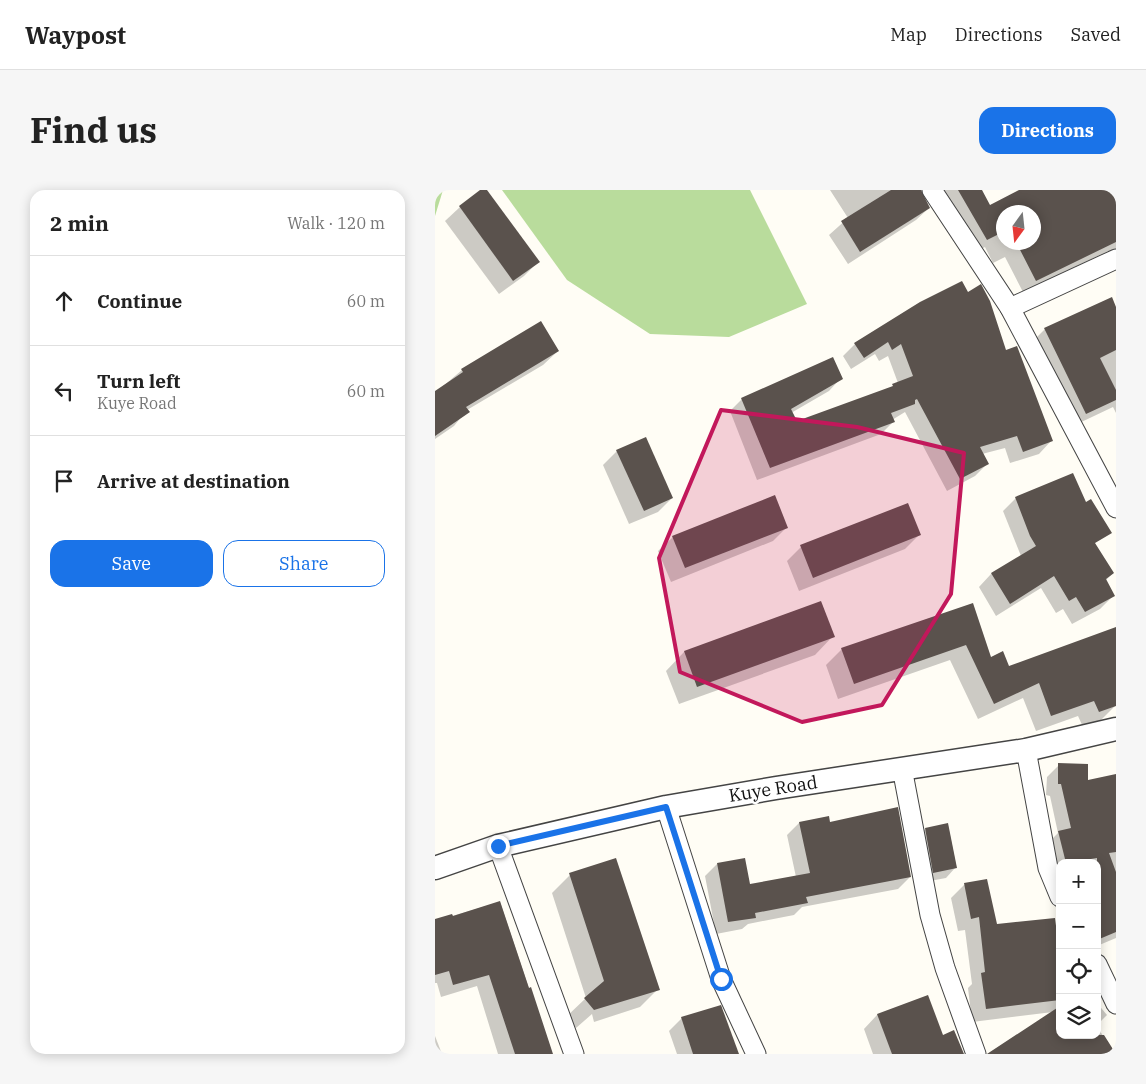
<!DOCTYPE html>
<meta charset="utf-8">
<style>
body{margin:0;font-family:"IBM Plex Serif",serif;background:#f6f6f6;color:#222}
.controls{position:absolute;right:15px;bottom:15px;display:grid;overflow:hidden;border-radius:10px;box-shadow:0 2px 12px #0003}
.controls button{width:45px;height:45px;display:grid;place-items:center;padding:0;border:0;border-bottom:1px solid #e0e0e0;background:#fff;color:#222;font:25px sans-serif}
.compass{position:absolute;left:561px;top:15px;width:45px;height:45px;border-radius:50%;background:#fff;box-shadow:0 2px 12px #0003;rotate:195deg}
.stop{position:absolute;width:15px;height:15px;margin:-11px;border:4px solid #1a73e8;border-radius:50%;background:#fff}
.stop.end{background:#1a73e8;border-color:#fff;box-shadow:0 1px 5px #0008}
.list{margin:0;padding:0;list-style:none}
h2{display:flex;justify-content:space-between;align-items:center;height:65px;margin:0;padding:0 20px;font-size:21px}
h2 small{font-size:16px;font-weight:400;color:#767676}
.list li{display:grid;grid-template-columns:32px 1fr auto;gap:15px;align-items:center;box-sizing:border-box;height:90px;padding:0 20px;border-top:1px solid #e0e0e0}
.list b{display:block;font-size:19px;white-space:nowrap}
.list p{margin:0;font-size:16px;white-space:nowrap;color:#767676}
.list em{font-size:16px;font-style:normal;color:#767676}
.actions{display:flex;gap:10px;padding:15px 20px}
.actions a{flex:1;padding:11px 0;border:1px solid #1a73e8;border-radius:15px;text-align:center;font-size:18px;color:#1a73e8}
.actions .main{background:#1a73e8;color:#fff}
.icon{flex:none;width:28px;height:28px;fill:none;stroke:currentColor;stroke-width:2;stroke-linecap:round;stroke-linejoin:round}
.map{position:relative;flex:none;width:681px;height:864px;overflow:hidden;border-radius:15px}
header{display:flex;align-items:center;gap:30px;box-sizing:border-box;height:70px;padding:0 25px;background:#fff;border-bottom:1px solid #e0e0e0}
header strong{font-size:24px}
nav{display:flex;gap:28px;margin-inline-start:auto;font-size:18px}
.intro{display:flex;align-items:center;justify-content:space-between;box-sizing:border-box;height:120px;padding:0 30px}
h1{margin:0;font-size:35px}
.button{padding:12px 22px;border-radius:15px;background:#1a73e8;color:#fff;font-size:18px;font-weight:700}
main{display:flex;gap:30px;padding:0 30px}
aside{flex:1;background:#fff;border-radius:15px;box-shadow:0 2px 12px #0003}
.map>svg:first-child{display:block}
.forest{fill:#b9dc9c}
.shadow{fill:#0003;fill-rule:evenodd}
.building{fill:#5a524d}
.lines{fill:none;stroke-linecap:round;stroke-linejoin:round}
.minor-casing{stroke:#444;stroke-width:21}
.tertiary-casing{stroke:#444;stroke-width:25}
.minor{stroke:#fff;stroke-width:19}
.tertiary{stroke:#fff;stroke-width:22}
.route{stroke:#1a73e8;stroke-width:6}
.marked{fill:#c2185b;fill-opacity:0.2;stroke:#c2185b;stroke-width:4;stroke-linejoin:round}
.labels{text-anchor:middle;stroke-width:5;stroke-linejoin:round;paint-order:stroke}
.street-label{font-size:18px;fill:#111;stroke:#fff}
</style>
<header>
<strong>Waypost</strong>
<nav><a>Map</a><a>Directions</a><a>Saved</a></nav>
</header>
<div class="intro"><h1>Find us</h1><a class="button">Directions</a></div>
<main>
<aside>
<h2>2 min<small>Walk · 120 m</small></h2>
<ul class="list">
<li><svg class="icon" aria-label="ahead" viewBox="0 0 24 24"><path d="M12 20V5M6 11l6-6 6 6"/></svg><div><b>Continue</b></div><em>60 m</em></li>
<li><svg class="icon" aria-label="left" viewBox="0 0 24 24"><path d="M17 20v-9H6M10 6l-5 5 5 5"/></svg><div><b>Turn left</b><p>Kuye Road</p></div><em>60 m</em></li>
<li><svg class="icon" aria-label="arrive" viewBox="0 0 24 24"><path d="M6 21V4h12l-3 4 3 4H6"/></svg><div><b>Arrive at destination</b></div></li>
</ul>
<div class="actions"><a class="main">Save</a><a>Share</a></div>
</aside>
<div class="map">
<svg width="681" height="864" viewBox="0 0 681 864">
<rect width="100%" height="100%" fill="#fffdf5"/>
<g class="forest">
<polygon points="0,0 8,0 0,26"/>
<polygon points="67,0 315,0 372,114 294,147 215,144 132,90"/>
</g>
<g class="shadow">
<polygon points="47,0 50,0 103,72 89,86 64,104 10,31 25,17"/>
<path d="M395,0H545L554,16L587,0H681V61L674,65L673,61L588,102L570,67L558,73L550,57L540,62L489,2H485L494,18L481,30L413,74L394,45L413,28ZM568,22H598V52H568Z"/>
<polygon points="486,113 570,162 616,251 604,264 575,273 570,258 547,264 552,274 540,286 512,301 470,222 457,230 458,232 446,244 322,290 295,221 307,209 406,188 394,201 356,223 361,233 454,199 463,193 453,166 444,171 440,164 416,179 408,166 420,154"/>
<polygon points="681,120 681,223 678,217 638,236 597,152 610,139"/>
<polygon points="123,161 108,175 32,220 19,236 0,249 0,203 27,180"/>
<polygon points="182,261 237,308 223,322 194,334 168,275"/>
<polygon points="581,308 678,383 670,391 678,406 665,419 637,434 628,419 621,423 606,398 561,426 544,397 556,384 586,366 568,321"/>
<polygon points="352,337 338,351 236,392 223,361 238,347"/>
<polygon points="484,345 470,359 364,401 352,371 366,357"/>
<polygon points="386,412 398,446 380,465 244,514 231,481 249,462"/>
<polygon points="537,414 555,468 574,478 681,438 681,515 665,531 648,537 643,526 601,541 588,508 543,529 515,470 403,509 391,475 407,459"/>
<polygon points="624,575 652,592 681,585 681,748 662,756 662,673 625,673 625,687 612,654 623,643 615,606 611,605 612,587"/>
<polygon points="393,627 394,633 475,687 463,699 367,717 359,725 313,734 307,739 281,744 270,686 282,674 314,695 361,687 352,645 364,633"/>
<polygon points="490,639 520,678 511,688 489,692 481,648"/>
<polygon points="135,685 223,799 205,817 159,832 157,824 141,838 131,827 151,808 117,703"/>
<polygon points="551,690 561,735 625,771 625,845 662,845 662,836 679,864 552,864 618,822 537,832 533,798 537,794 530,740 523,741 516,708 529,695"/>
<polygon points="65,712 116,864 63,864 42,796 6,807 2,793 0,793 0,731"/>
<polygon points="492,806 507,847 528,864 438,864 429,839 442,825"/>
<polygon points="662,813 672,825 662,835"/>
<polygon points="285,816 303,864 242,864 234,841 247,828"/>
<polygon points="0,846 7,864 0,864"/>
</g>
<g class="building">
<polygon points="45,0 52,0 105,72 78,91 24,16"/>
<polygon points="456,0 486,0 495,18 425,62 406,31"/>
<polygon points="523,0 547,0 555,15 584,0 681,0 681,52 601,91 581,52 598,52 598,22 568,22 568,42 552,50"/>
<polygon points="527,91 533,102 546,94 555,111 571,160 582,156 618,251 588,262 582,246 545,257 554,274 525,289 482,209 480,210 480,214 456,223 460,232 335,278 306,208 398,167 408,189 356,219 362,231 458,196 457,194 478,186 466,154 457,160 453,152 429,168 419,153 485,112"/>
<polygon points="677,107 681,117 681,160 665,168 681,200 681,210 651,224 609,138"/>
<polygon points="106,131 124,161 31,217 35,222 0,246 0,201 28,182 26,179"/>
<polygon points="211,247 238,308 209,321 181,260"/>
<polygon points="638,283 651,312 656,309 677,343 660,353 679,383 671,389 680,406 650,422 641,407 634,411 619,386 575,414 556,383 601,356 595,346 580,307"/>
<polygon points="340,305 353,338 250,378 237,346"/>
<polygon points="473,313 486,345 378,388 365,355"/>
<polygon points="386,411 400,447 262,497 249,461"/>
<polygon points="538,413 556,467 568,461 574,476 681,437 681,516 664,522 659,511 616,526 604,493 559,514 531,455 419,494 406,458"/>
<polygon points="623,573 653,574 653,590 681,584 681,662 674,663 681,682 681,742 662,750 662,668 631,673 623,641 636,638 626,594 623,594"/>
<polygon points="463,617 476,687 371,707 373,713 320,723 321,728 293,732 282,673 310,668 315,694 375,683 364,632 394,626 395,632"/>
<polygon points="513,633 522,678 498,683 490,638"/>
<polygon points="181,668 225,800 159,820 149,808 169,791 134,683"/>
<polygon points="552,689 562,734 620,728 625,767 625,810 551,819 546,783 550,782 544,727 536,729 529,693"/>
<polygon points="65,711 94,798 96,797 118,864 80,864 54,785 18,795 14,781 0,785 0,729 17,724 18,726"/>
<polygon points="493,805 508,845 519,840 529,864 457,864 442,824"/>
<polygon points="286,815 304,864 258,864 246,827"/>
<polygon points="625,816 625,845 669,845 681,864 552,864"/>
</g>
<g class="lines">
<defs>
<g id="minor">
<polyline points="497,0 575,118 681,318"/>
<polyline points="575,118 681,69"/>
<polyline points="591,560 613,678 625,707"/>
<polyline points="467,578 495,725 510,778 541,864"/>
<polyline points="231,617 286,789 321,864"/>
<polyline points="63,656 139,864"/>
<polyline points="662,774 681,814"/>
</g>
<polyline id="tertiary" points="0,678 63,656 231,617 341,598 591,560 681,539"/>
</defs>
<use href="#minor" class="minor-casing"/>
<use href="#tertiary" class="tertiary-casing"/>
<use href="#minor" class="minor"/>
<use href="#tertiary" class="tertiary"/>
</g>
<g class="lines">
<polyline class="route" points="63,656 231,617 286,789"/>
</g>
<path class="marked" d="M286,220L422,237L529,263L516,404L447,515L367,532L245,482L224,368Z"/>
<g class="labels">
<g class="street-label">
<text transform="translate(338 599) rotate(-9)" y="6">Kuye Road</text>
</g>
</g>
</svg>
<div class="controls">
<button>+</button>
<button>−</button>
<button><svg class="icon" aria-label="locate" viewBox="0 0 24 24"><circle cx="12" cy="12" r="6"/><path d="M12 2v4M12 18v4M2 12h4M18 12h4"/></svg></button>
<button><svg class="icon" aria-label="layers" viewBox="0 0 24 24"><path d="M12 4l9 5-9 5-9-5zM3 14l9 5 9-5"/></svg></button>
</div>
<svg class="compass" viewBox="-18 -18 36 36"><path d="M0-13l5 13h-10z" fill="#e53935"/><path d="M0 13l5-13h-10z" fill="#767676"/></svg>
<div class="stop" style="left:286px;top:789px"></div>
<div class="stop end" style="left:63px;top:656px"></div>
</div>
</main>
